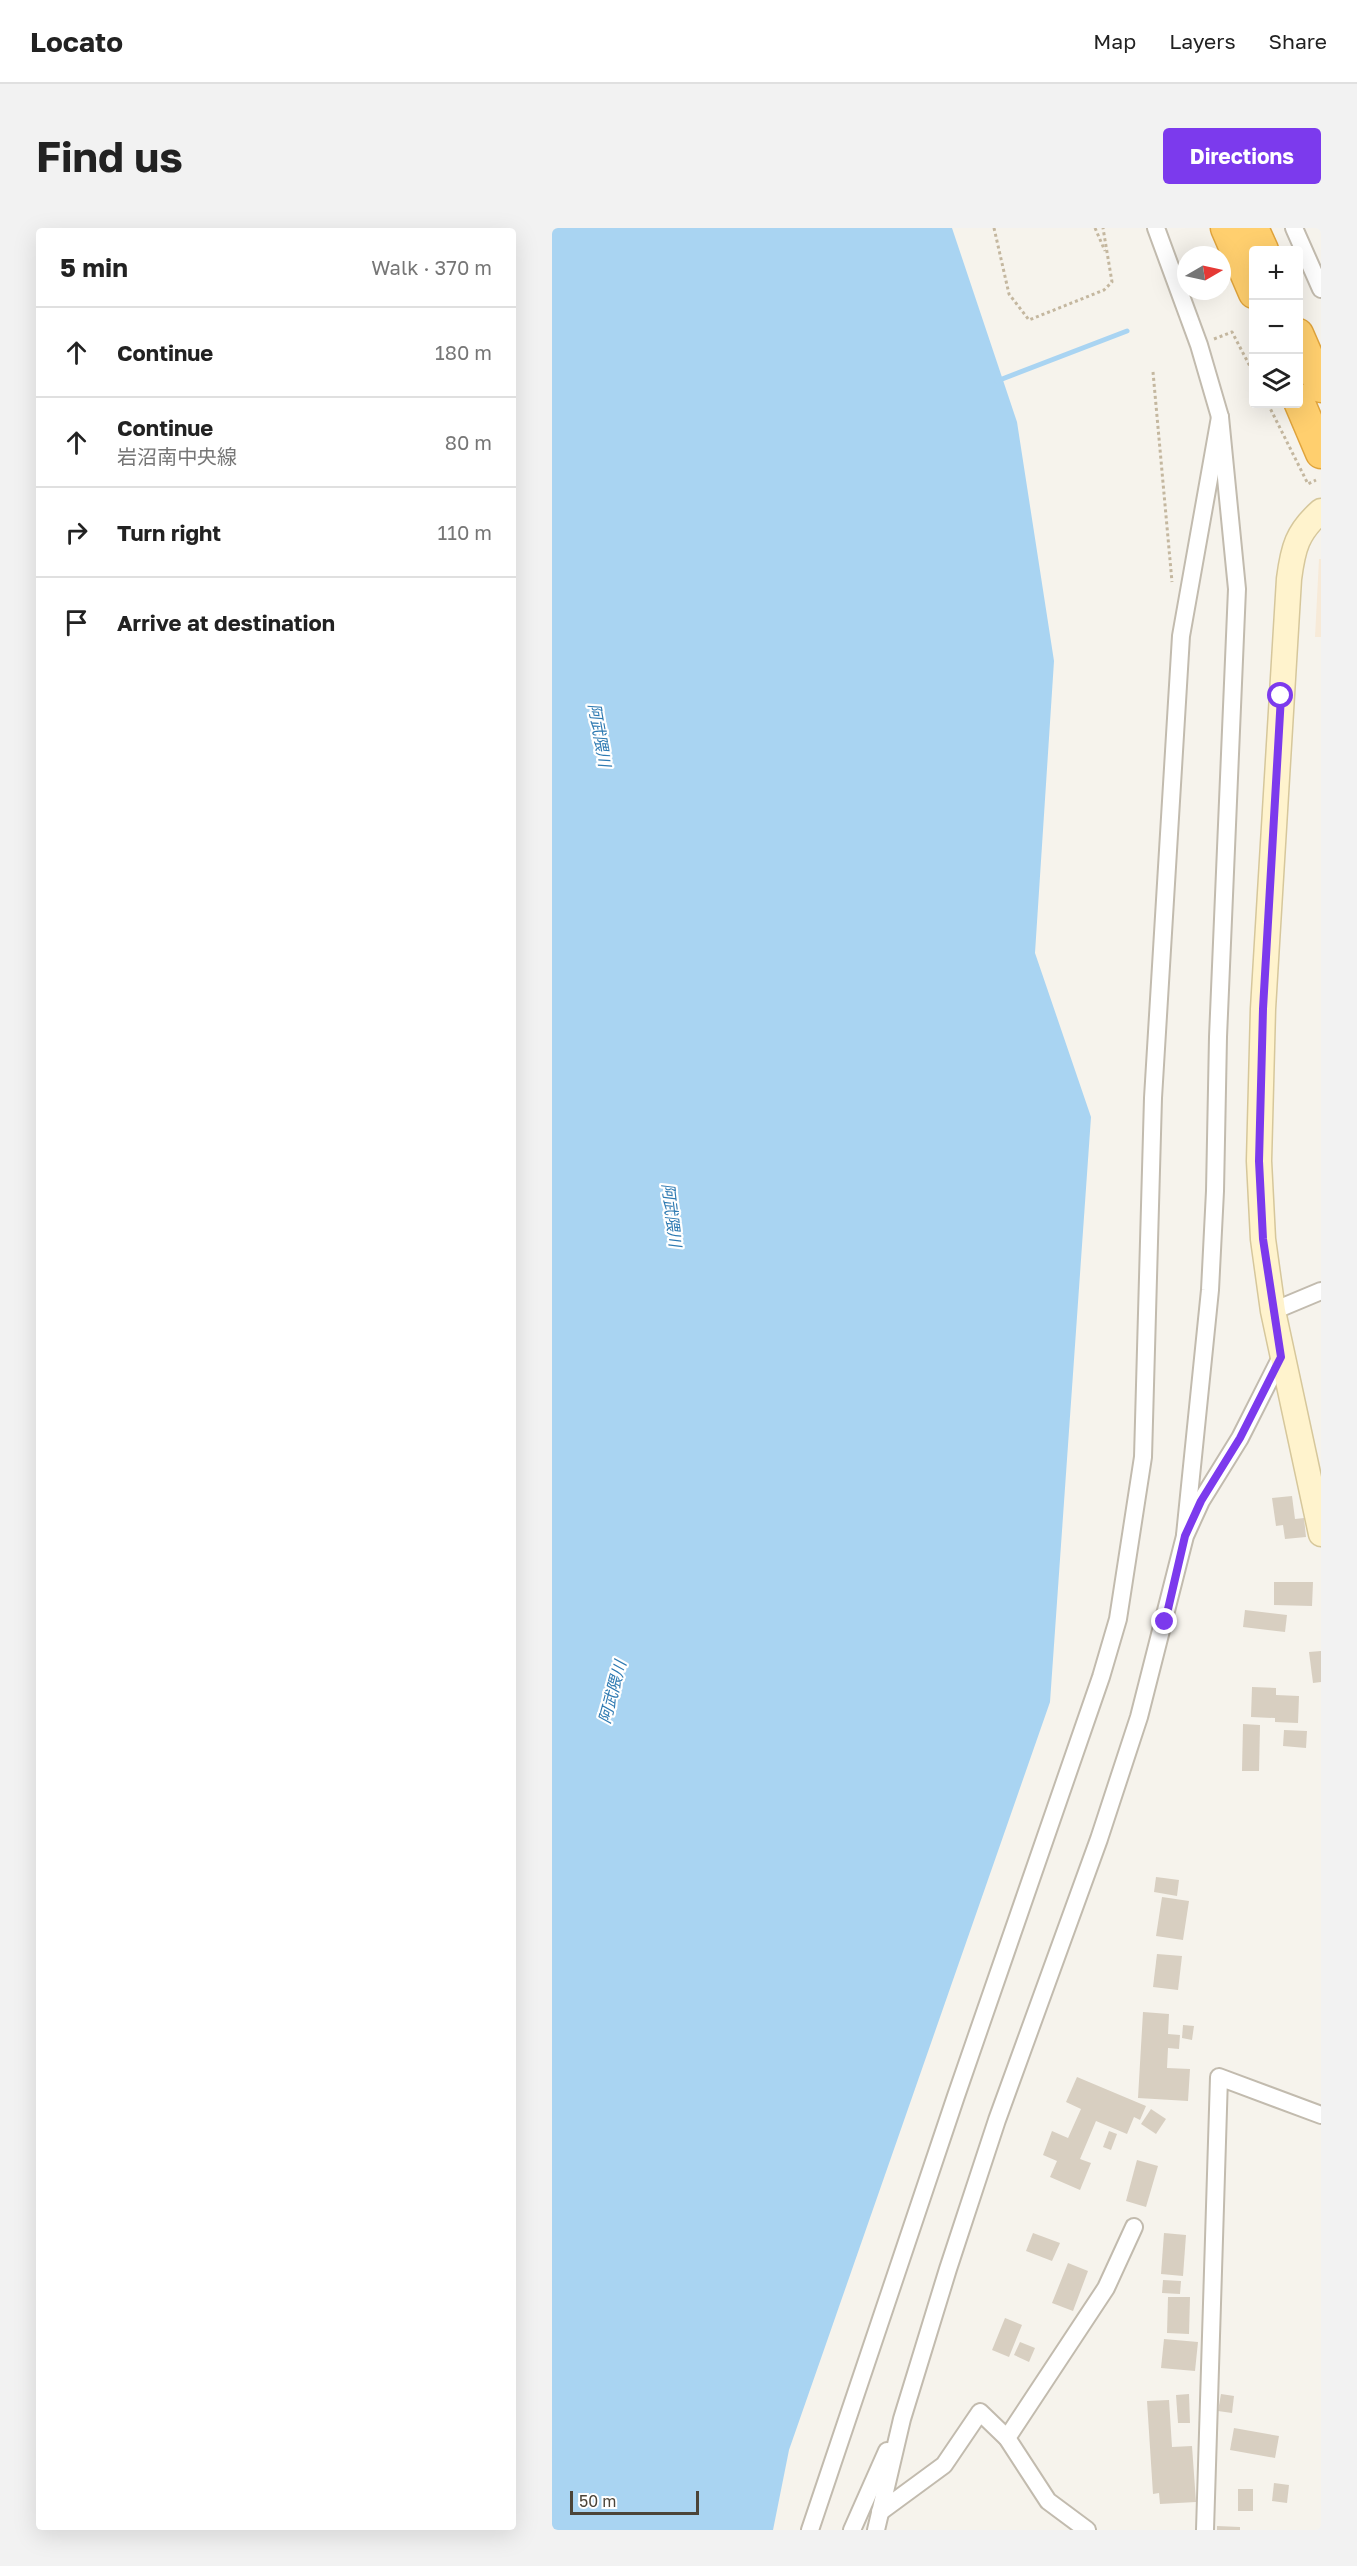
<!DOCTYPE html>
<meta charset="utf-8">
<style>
body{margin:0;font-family:"Golos Text","Noto Sans JP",sans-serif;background:#f2f2f2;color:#222}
.controls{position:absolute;right:18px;top:18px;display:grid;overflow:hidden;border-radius:6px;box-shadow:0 6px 24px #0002}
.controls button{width:54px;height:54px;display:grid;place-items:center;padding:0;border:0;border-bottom:2px solid #e0e0e0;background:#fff;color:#222;font:30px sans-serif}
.compass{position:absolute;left:625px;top:18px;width:54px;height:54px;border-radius:50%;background:#fff;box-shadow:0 6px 24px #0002;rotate:81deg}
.scale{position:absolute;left:18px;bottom:15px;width:129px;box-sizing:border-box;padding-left:6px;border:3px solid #4b4439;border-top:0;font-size:16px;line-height:21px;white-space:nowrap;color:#4b4439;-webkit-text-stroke:4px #fff;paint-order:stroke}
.stop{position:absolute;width:18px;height:18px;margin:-14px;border:4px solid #7c3aed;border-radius:50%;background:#fff}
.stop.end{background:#7c3aed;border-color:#fff;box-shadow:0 2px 6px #0008}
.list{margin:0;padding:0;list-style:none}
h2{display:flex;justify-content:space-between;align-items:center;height:78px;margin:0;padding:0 24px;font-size:26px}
h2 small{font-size:20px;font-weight:400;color:#767676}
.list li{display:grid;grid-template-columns:39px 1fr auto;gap:18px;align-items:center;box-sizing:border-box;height:90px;padding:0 24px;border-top:2px solid #e0e0e0}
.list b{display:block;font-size:22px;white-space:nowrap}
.list p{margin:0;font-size:20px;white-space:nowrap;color:#767676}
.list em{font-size:20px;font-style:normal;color:#767676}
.icon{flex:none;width:33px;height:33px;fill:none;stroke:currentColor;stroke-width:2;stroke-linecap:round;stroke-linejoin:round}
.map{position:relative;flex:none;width:769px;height:2302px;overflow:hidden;border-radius:6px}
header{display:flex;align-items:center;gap:36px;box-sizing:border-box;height:84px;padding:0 30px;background:#fff;border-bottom:2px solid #e0e0e0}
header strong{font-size:28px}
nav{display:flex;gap:33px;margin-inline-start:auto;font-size:21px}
.intro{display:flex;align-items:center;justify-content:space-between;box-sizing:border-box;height:144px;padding:0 36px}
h1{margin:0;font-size:42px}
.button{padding:15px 27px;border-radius:6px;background:#7c3aed;color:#fff;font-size:21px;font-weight:700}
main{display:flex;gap:36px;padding:0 36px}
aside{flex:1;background:#fff;border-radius:6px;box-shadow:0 6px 24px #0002}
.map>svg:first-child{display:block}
.commercial{fill:#f7ead8}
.water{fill:#a9d4f2}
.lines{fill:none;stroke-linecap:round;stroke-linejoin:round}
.stream{stroke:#a9d4f2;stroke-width:5}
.building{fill:#d8cfc1}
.street-casing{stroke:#c2bbae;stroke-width:20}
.secondary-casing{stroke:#d6c79b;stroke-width:27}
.highway-casing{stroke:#e0a43c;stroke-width:33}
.path{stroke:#c4b79f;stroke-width:3;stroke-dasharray:3 3;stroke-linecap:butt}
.street{stroke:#fff;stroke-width:16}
.secondary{stroke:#fff3cd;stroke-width:24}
.highway{stroke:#ffcf6e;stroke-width:30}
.route{stroke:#7c3aed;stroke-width:8}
.labels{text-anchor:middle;stroke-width:4.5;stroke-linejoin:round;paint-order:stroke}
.water-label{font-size:16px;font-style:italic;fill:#2e7ab2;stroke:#fff}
</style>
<header>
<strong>Locato</strong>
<nav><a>Map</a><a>Layers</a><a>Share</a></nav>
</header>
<div class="intro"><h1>Find us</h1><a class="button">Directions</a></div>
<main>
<aside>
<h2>5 min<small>Walk · 370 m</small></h2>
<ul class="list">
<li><svg class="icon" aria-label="ahead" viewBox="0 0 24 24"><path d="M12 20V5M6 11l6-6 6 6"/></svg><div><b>Continue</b></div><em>180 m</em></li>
<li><svg class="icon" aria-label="ahead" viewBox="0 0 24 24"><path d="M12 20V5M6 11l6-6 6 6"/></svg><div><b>Continue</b><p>岩沼南中央線</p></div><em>80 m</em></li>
<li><svg class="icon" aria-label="right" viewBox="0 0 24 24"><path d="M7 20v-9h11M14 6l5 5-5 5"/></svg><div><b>Turn right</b></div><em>110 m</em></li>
<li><svg class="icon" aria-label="arrive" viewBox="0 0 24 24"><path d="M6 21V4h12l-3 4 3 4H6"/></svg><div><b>Arrive at destination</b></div></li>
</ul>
</aside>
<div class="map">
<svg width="769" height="2302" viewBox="0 0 769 2302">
<rect width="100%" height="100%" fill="#f6f3ec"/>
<polygon class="commercial" points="767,331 769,331 769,409 763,409"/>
<polygon class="water" points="0,0 400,0 465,194 502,433 483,725 539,889 498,1474 237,2222 221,2302 0,2302"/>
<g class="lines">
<polyline class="stream" points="445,153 575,103"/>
</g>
<g class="building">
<polygon points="740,1268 743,1291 752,1290 754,1309 733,1311 731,1297 724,1298 720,1270"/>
<polygon points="722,1354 761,1354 760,1378 722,1377"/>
<polygon points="693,1382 735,1387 733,1404 691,1399"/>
<polygon points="769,1423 769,1454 761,1455 757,1424"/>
<polygon points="700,1459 724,1460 724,1467 747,1468 746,1495 723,1494 723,1490 699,1489"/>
<polygon points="691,1496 708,1497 707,1543 690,1543"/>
<polygon points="732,1502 755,1503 754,1520 731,1518"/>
<polygon points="604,1649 627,1652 625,1668 602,1664"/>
<polygon points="610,1669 637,1673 631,1712 604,1708"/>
<polygon points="605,1726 630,1728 626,1762 601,1759"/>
<polygon points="591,1784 617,1786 616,1806 628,1807 627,1821 616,1820 615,1840 638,1841 636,1873 586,1870"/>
<polygon points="631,1797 642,1798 640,1812 630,1810"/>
<polygon points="525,1849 594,1878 588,1892 582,1889 575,1906 544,1893 528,1931 539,1935 528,1962 498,1949 505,1933 491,1927 500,1903 516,1910 529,1881 514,1874"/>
<polygon points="599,1881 614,1891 604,1906 589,1896"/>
<polygon points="557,1903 565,1906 559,1922 551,1919"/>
<polygon points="585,1932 606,1938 594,1979 574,1973"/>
<polygon points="481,2005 508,2015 500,2033 474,2023"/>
<polygon points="612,2005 634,2007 631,2048 609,2046"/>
<polygon points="516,2035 536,2043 521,2083 500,2075"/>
<polygon points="611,2052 629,2053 628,2066 610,2065"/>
<polygon points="616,2069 638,2069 637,2106 615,2105"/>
<polygon points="453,2090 470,2097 457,2129 440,2122"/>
<polygon points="612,2111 646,2114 643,2143 609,2140"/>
<polygon points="468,2114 483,2120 477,2134 462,2127"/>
<polygon points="637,2166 638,2195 626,2195 624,2167"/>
<polygon points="669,2166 682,2168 680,2185 666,2183"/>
<polygon points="617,2172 620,2219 640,2218 644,2274 608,2276 607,2265 601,2266 595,2173"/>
<polygon points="682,2200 727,2208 723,2230 678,2222"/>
<polygon points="722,2255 737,2257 735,2275 720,2273"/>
<rect x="686" y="2261" width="15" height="22"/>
<polygon points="665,2298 688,2299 688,2302 665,2302"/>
</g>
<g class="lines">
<defs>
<g id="street">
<polyline points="604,0 647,117 668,189 685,361 666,809 663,963 658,1062 633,1307"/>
<polyline points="742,0 769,61"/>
<polyline points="721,1083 769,1063"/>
<polyline points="455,2210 554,2060 582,1999"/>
<polyline points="328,2284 392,2237 428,2184 455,2210 496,2273 535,2302"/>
<polyline points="258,2302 404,1868 549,1449 566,1391 591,1229 601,870 629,408 668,189"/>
<polyline points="300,2302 335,2223"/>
<polyline points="324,2302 350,2191 396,2041 445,1892 547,1611 587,1489 633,1308 649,1273 688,1210 729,1129"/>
<polyline points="653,2302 667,1849 769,1887"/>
</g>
<path id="secondary" d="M769,283C745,304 741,320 737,351L711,781L707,933L711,1011L721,1083L769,1306"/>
<g id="highway">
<polyline points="674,0 702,65"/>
<polyline points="701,0 711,22"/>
<polyline points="746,106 769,159"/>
<polyline points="746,171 769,225"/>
</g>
</defs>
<use href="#street" class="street-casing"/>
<use href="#secondary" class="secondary-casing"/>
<use href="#highway" class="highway-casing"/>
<g class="path">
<polyline points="442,0 457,66 477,92 552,62 560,54 551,0"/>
<polyline points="543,0 553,23"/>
<polyline points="662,111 680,104 702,146"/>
<polyline points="601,144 620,354"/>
<polyline points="716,176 756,256 764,252"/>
</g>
<use href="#street" class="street"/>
<use href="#secondary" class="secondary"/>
<use href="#highway" class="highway"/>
</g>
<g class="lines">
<polyline class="route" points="613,1394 633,1308 649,1273 688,1210 729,1129 711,1011 707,933 711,781 729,468"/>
</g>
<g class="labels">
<g class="water-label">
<text transform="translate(48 507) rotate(80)" y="6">阿武隈川</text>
<text transform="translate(120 987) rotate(83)" y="6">阿武隈川</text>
<text transform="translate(60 1464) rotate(-75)" y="6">阿武隈川</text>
</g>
</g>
</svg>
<div class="controls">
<button>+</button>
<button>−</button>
<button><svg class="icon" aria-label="layers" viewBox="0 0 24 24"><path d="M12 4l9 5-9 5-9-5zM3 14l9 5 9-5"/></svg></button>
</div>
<svg class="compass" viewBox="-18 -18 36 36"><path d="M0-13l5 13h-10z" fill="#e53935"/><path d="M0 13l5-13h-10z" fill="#767676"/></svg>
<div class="scale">50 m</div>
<div class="stop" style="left:729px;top:468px"></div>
<div class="stop end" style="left:613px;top:1394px"></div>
</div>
</main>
